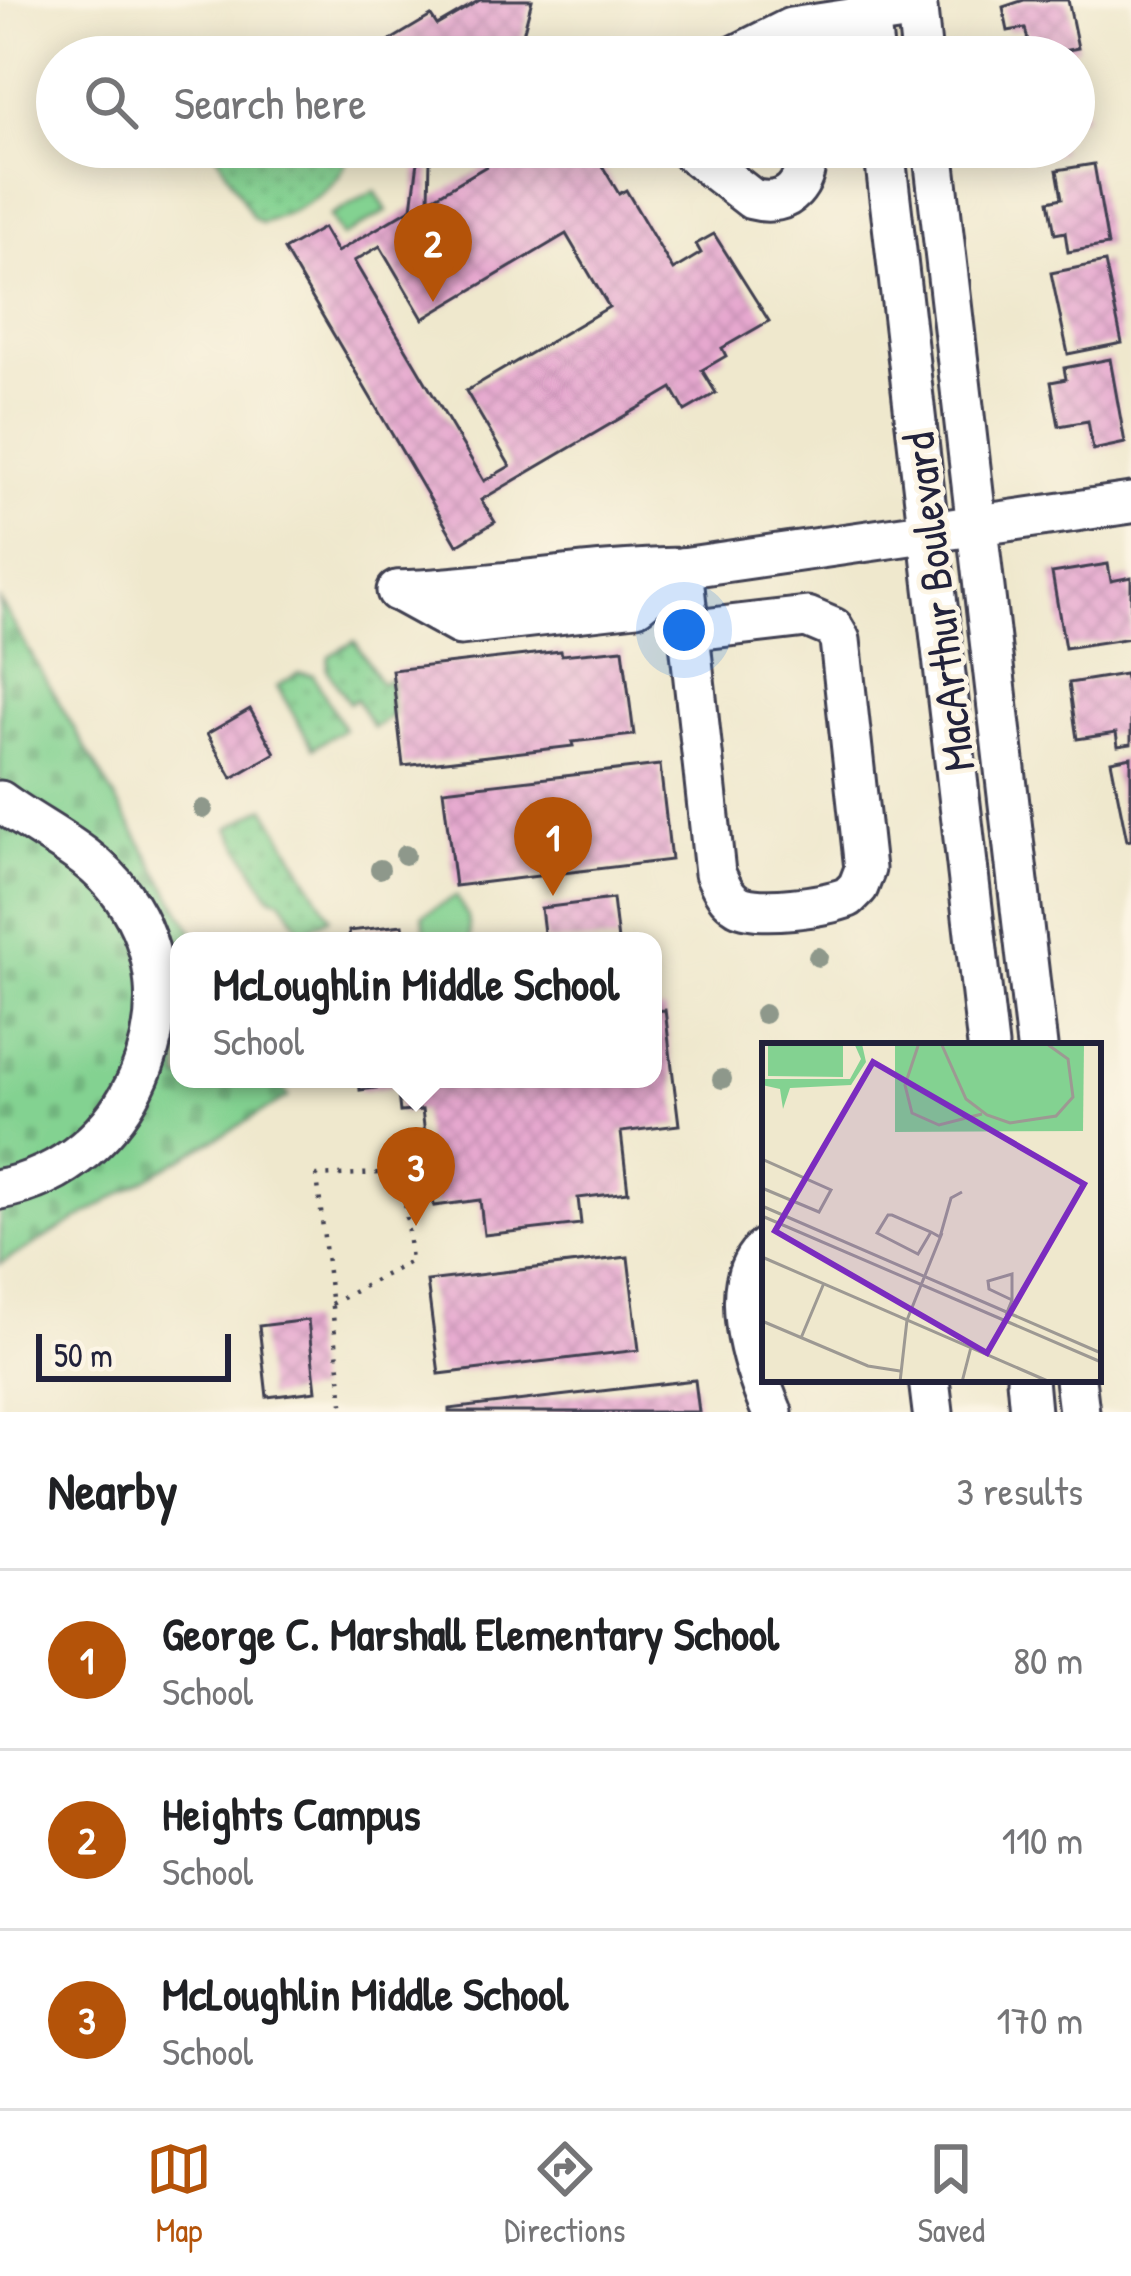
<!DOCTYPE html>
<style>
body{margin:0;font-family:"Patrick Hand",sans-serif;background:#f6f6f6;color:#202124}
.scale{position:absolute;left:36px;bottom:30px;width:195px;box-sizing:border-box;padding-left:12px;border:6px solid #22223b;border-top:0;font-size:33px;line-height:42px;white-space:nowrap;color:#22223b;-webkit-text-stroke:9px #fcf5e5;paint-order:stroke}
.you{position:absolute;left:684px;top:630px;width:42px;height:42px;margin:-30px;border:9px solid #fff;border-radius:50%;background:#1a73e8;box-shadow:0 0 0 18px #1a73e833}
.badge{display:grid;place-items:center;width:78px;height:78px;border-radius:50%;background:#b45309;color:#fff;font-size:39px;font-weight:700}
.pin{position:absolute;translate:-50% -99px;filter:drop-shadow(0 3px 6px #0008)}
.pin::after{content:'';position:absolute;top:63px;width:42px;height:36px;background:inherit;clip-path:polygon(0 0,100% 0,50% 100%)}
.popup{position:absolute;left:170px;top:932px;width:492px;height:156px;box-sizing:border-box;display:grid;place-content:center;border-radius:24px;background:#fff;filter:drop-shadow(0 3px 9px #0005);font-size:39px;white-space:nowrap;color:#757577}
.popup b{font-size:45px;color:#202124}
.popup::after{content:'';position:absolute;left:50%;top:100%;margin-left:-24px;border:24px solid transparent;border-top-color:#fff}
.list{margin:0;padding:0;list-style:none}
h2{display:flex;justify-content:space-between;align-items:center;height:156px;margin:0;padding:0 48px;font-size:51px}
h2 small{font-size:39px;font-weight:400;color:#757577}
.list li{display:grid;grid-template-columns:78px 1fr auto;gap:36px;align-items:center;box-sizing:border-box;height:180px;padding:0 48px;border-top:3px solid #e0e0e0}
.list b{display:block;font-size:45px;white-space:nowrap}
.list p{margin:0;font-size:39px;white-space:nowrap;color:#757577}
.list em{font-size:39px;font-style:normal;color:#757577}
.icon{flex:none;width:66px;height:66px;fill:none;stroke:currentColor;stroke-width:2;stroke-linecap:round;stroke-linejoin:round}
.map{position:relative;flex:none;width:1131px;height:1412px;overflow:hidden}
.search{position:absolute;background:#fff;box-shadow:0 6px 30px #0003;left:36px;right:36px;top:36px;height:132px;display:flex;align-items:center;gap:30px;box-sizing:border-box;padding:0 42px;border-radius:66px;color:#757577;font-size:45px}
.sheet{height:696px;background:#fff}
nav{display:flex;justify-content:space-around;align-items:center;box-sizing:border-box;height:168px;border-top:3px solid #e0e0e0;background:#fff;font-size:33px;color:#757577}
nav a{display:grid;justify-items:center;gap:6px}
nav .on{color:#b45309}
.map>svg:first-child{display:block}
.grass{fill:#83d291;stroke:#527a66;stroke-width:3}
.cemetery{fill:url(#cemetery-stones);stroke:#527a66;stroke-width:3}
.park{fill:url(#park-dots);stroke:#527a66;stroke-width:3}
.building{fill:url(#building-cross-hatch);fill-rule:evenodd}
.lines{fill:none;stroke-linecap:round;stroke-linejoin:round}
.minor-casing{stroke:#414051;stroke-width:45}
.path{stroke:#414051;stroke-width:4.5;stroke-dasharray:3 9;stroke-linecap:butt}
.minor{stroke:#fff;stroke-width:39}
.tree{fill:#8e988b}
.labels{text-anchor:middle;stroke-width:10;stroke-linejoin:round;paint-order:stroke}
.street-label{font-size:45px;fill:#22223b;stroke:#fcf5e5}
.inset-road{fill:none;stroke:#9d9993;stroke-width:3}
.view{fill:#7b2cbf;fill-opacity:0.15;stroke:#7b2cbf;stroke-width:6}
.inset-edge{fill:none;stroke:#22223b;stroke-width:6}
</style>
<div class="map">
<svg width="1131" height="1412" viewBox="0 0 1131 1412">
<defs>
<pattern id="cemetery-stones" width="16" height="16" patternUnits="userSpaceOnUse" patternTransform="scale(3)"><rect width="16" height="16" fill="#83d291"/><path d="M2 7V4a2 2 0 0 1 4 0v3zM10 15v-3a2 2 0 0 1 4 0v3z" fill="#71b47e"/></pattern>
<pattern id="park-dots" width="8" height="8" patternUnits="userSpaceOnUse" patternTransform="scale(3)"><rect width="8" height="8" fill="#83d291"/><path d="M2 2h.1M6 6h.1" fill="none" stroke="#71b47e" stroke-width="1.8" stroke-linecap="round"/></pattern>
<pattern id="building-cross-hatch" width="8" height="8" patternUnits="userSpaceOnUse" patternTransform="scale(3)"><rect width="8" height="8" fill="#e6a8cf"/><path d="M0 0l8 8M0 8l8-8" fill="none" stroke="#c590b3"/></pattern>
</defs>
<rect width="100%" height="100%" fill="#fcf5e5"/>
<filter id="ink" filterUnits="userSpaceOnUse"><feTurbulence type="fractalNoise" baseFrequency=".00833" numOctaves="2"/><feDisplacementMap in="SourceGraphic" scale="24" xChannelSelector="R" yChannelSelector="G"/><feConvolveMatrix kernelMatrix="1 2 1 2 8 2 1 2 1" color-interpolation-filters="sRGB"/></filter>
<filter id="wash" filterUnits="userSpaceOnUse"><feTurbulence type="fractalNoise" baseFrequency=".004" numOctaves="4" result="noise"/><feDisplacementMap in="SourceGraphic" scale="48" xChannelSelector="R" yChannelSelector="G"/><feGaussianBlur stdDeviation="2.7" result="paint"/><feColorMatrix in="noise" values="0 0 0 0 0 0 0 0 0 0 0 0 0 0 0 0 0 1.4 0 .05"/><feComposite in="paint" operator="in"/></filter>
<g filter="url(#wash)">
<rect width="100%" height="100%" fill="#efe8cd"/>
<g class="grass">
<polygon points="375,191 387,211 342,237 330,216"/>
<polygon points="456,896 468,917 471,941 426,941 423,915"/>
</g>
<polygon class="cemetery" points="0,601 198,941 179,941 179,1079 278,1079 288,1097 0,1264"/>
<g class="park">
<path d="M213,147H346C353,186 293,213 262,223L253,218Z"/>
<polygon points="355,641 381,684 389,679 392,716 373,728 356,699 349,703 327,669 329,656"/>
<polygon points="299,673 313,675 344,729 313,748 277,686"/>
<polygon points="265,807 330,917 302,933 282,900 269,896 229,828"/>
</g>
<g id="blocks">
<g class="building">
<polygon points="480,0 532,0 517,57 371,57 369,53 431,16 437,25"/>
<polygon points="1024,0 1068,0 1078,48 1032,57 1025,28 1008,31 1003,7"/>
<polygon points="1079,83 1085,117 1074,119 1074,84"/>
<path d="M410,147H453L430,160L429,200L519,147H591L619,194L626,190L673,270L701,253L696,244L714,234L769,321L722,348L726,356L702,370L716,393L685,411L672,388L481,500L495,522L457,545L284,250L323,228L337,252L412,208L418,161ZM566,234L609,307L466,391L510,466L484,481L354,261L380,246L423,319Z"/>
<polygon points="1017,147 1061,147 1062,152 1019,159"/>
<polygon points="1094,164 1108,245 1068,252 1065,232 1055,234 1049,201 1062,198 1057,170"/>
<polygon points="1105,262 1122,343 1068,354 1051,273"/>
<polygon points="1110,359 1125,443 1093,450 1088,421 1059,426 1051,382 1066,379 1064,368"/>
<polygon points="1108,564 1111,581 1131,577 1131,638 1065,648 1052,573"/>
<polygon points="623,649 634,735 572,742 573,746 403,766 392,670 561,651 562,655"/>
<polygon points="1125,674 1131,701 1131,744 1118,746 1116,733 1077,739 1069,683"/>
<polygon points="250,709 275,753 232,778 207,734"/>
<polygon points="1131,757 1131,840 1127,841 1111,761"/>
<polygon points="660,765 671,860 455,886 443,790"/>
<polygon points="613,899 618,941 545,941 541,908"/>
<polygon points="403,925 405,941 350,941 349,931"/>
<polygon points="665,1010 679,1125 621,1132 628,1192 578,1198 581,1224 484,1235 480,1200 434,1206 422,1110 400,1112 397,1085 360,1090 359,1079 653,1079 653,1011"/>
<polygon points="628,1257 639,1350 439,1374 427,1281"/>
<polygon points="308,1320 316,1391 267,1397 259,1326"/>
<polygon points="695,1380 699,1412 449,1412 449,1409"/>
</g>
</g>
</g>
<g filter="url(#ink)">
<use href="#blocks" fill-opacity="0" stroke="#414051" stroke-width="3"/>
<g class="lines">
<defs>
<g id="minor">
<polyline points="867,0 874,57"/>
<polyline points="916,0 922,57"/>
<polyline points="733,57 791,28 917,9"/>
<path d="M685,147L752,199C790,209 809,183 805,147"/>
<polyline points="884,147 988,1046"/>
<polyline points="933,147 1037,1046"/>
<path d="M682,568L715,873C721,886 725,897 738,905C759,916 825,906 848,897L858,887L865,869L840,640L833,628L807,617L686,631"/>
<path d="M397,591C492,588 587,569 682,568L1131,503"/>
<polyline points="398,591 460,625 636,605 682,568"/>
<path d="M0,801C42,832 92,852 123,896C201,1006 130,1166 0,1189"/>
<path d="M765,1248C724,1282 754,1370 772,1412"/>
<polyline points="929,1379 933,1412"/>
<polyline points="1027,1379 1030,1412"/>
<polyline points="1075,1379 1079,1412"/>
</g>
</defs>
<use href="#minor" class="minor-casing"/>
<polyline class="path" points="331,1304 411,1261 402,1172 317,1176 344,1412"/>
<use href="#minor" class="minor"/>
</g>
<g class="tree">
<circle cx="203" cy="809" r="10"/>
<circle cx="405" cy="855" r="10"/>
<circle cx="380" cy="869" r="10"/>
<circle cx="818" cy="957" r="10"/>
<circle cx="764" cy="1014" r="10"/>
<circle cx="722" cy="1079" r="10"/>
</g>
</g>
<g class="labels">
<g class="street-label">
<text transform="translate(938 602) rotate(-97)" y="16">MacArthur Boulevard</text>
</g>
</g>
<g transform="translate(762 1043)">
<rect width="339" height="339" fill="#efe8cd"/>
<path d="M6,0H81V34L6,33ZM92,0L100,1L104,19L89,42L28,45L21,66L18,46L0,42V36H88L99,16Z" fill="#83d291"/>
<path d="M133,0H322L321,88L133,89Z" fill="#83d291"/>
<path class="inset-road" d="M157,0L143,42L150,70L177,82L220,71M179,0L204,56L225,72L248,80L294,73L311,54L306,16L285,1L255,0M0,116L69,147L57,169L0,145M0,163L339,310M0,173L339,319M169,189L156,211L115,190L126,172H130L169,189L178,194L189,155L200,149M0,214L288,339M244,272L250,257V231L226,238L227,246L250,257M0,278L106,323L138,328M39,295L62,240M138,339L145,277L180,190M200,339L209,304"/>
<path class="view" d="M111,19L322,141L225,310L13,188Z"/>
<rect width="339" height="339" class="inset-edge"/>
</g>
</svg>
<div class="scale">50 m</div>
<div class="you"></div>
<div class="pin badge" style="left:553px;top:896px">1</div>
<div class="pin badge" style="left:433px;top:302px">2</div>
<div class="pin badge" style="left:416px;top:1226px">3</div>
<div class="popup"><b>McLoughlin Middle School</b>School</div>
<div class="search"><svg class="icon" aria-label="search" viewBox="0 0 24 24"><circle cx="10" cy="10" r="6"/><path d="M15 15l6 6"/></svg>Search here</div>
</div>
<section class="sheet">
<h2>Nearby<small>3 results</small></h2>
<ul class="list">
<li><span class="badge">1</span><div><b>George C. Marshall Elementary School</b><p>School</p></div><em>80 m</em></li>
<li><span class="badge">2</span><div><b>Heights Campus</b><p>School</p></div><em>110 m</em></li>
<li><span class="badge">3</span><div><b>McLoughlin Middle School</b><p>School</p></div><em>170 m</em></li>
</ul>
</section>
<nav>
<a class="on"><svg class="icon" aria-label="map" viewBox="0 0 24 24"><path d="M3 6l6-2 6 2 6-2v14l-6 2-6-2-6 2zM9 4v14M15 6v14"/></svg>Map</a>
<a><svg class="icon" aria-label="directions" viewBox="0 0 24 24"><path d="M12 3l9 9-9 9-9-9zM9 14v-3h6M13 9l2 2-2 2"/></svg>Directions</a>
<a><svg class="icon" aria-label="saved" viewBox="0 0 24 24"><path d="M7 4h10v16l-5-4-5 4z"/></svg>Saved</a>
</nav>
